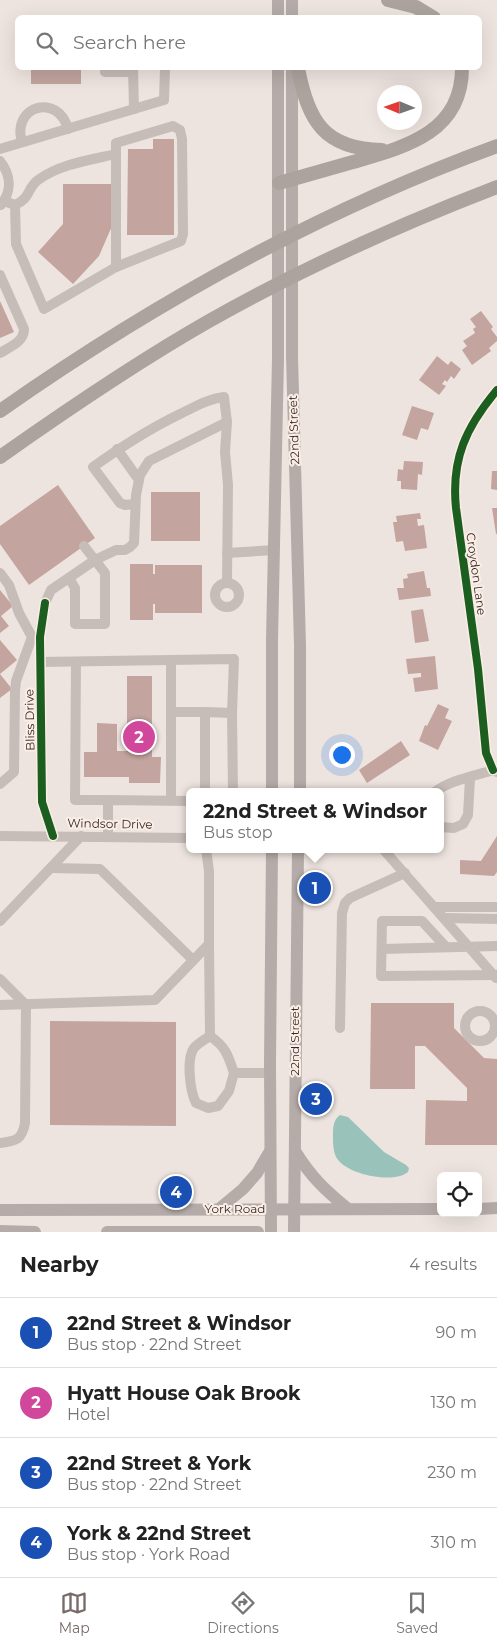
<!DOCTYPE html>
<meta charset="utf-8">
<style>
body{margin:0;font-family:Montserrat,sans-serif;background:#f6f6f6;color:#222}
.controls{position:absolute;right:15px;bottom:15px;display:grid;overflow:hidden;border-radius:8px;box-shadow:0 5px 20px #0002}
.controls button{width:45px;height:45px;display:grid;place-items:center;padding:0;border:0;border-bottom:1px solid #e0e0e0;background:#fff;color:#222;font:25px sans-serif}
.compass{position:absolute;left:377px;top:85px;width:45px;height:45px;border-radius:50%;background:#fff;box-shadow:0 5px 20px #0002;rotate:272deg}
.you{position:absolute;left:341px;top:754px;width:18px;height:18px;margin:-12px;border:4px solid #fff;border-radius:50%;background:#1a73e8;box-shadow:0 0 0 8px #1a73e833}
.badge{display:grid;place-items:center;width:32px;height:32px;border-radius:50%;background:#776a67;color:#fff;font-size:16px;font-weight:700}
.pin{position:absolute;translate:-50% -50%;border:2px solid #fff;box-shadow:0 1px 5px #0006}
.popup{position:absolute;left:186px;top:788px;width:258px;height:65px;box-sizing:border-box;display:grid;place-content:center;border-radius:8px;background:#fff;filter:drop-shadow(0 1px 4px #0005);font-size:16px;white-space:nowrap;color:#767676}
.popup b{font-size:19px;color:#222}
.popup::after{content:'';position:absolute;left:50%;top:100%;margin-left:-10px;border:10px solid transparent;border-top-color:#fff}
.list{margin:0;padding:0;list-style:none}
h2{display:flex;justify-content:space-between;align-items:center;height:65px;margin:0;padding:0 20px;font-size:21px}
h2 small{font-size:16px;font-weight:400;color:#767676}
.list li{display:grid;grid-template-columns:32px 1fr auto;gap:15px;align-items:center;box-sizing:border-box;height:70px;padding:0 20px;border-top:1px solid #e0e0e0}
.list b{display:block;font-size:19px;white-space:nowrap}
.list p{margin:0;font-size:16px;white-space:nowrap;color:#767676}
.list em{font-size:16px;font-style:normal;color:#767676}
.icon{flex:none;width:28px;height:28px;fill:none;stroke:currentColor;stroke-width:2;stroke-linecap:round;stroke-linejoin:round}
.map{position:relative;flex:none;width:497px;height:1232px;overflow:hidden}
.search{position:absolute;background:#fff;box-shadow:0 5px 20px #0002;left:15px;right:15px;top:15px;height:55px;display:flex;align-items:center;gap:12px;box-sizing:border-box;padding:0 18px;border-radius:8px;color:#767676;font-size:19px}
.sheet{height:345px;background:#fff}
nav{display:flex;justify-content:space-around;align-items:center;box-sizing:border-box;height:70px;border-top:1px solid #e0e0e0;background:#fff;font-size:14px;color:#767676}
nav a{display:grid;justify-items:center;gap:2px}
nav .on{color:#776a67}
.map>svg:first-child{display:block}
.water{fill:#99c2bb}
.building{fill:#c3a49f}
.lines{fill:none;stroke-linecap:round;stroke-linejoin:round}
.minor{stroke:#c7bdb8;stroke-width:10}
.major{stroke:#b5aba8;stroke-width:12}
.highway{stroke:#ada39e;stroke-width:14}
.cycleway-casing{stroke:#fbeee6;stroke-width:11}
.cycleway{stroke:#1b5e20;stroke-width:8}
.labels{text-anchor:middle;stroke-width:4;stroke-linejoin:round;paint-order:stroke}
.street-label{font-size:12px;fill:#372926;stroke:#fbeee6}
</style>
<div class="map">
<svg width="497" height="1232" viewBox="0 0 497 1232">
<rect width="100%" height="100%" fill="#eee4df"/>
<path class="water" d="M340,1115L348,1117L384,1152L406,1165L409,1168L408,1172C394,1184 351,1175 339,1161C333,1155 333,1144 333,1136C333,1128 333,1120 340,1115Z"/>
<g class="building">
<rect x="31" y="68" width="50" height="16"/>
<polygon points="153,139 174,139 174,235 127,235 128,149 153,149"/>
<polygon points="63,184 112,184 112,226 99,256 73,284 38,252 63,224"/>
<polygon points="0,301 14,332 0,338"/>
<polygon points="481,311 493,327 491,329 497,337 497,341 489,348 491,351 472,365 462,350 467,346 463,341 475,333 473,329 476,327 470,319"/>
<polygon points="437,356 448,365 451,361 461,369 454,379 451,376 447,382 445,380 442,384 446,386 439,395 419,380"/>
<polygon points="412,406 434,413 428,430 421,428 417,440 402,435"/>
<polygon points="404,461 423,462 422,475 418,474 417,490 401,489 401,481 397,481 398,469 403,470"/>
<polygon points="492,471 497,471 497,490 491,489"/>
<polygon points="58,485 95,538 29,585 0,544 0,526"/>
<rect x="151" y="492" width="49" height="49"/>
<polygon points="492,508 497,508 497,534 496,534"/>
<polygon points="420,513 421,519 417,519 418,526 424,525 427,548 405,551 403,541 396,542 393,522 397,522 396,516"/>
<polygon points="130,564 153,564 153,574 155,574 155,565 202,565 202,613 155,613 155,604 153,604 153,620 130,620"/>
<polygon points="424,571 427,588 430,588 431,596 399,600 397,588 404,588 403,579 408,578 407,574"/>
<polygon points="0,590 13,606 1,616 9,626 0,633"/>
<polygon points="423,609 429,641 415,643 411,611"/>
<polygon points="0,640 17,660 0,674"/>
<polygon points="435,656 438,689 415,692 413,678 421,677 421,673 408,674 406,659"/>
<polygon points="0,674 12,689 0,698"/>
<polygon points="127,676 152,676 152,757 161,757 160,783 129,783 129,777 84,777 84,752 97,752 97,723 117,724 117,751 127,751"/>
<polygon points="438,704 449,709 445,718 452,721 438,750 419,741 425,725 427,726"/>
<polygon points="401,741 410,755 367,783 359,770"/>
<polygon points="497,836 497,872 494,876 460,874 460,860 481,861"/>
<polygon points="371,1003 454,1003 454,1028 484,1058 497,1059 497,1145 425,1145 426,1100 467,1101 467,1088 425,1046 415,1046 415,1089 370,1089"/>
<polygon points="50,1021 176,1022 176,1126 50,1125"/>
</g>
<g class="lines">
<g class="minor">
<polyline points="105,68 105,72 133,72"/>
<polyline points="133,68 134,109"/>
<path d="M22,142C11,106 58,92 68,129"/>
<polyline points="0,149 164,100 165,68"/>
<path d="M0,161C11,175 12,191 1,205"/>
<path d="M4,201L15,205C31,198 27,188 38,180C60,164 90,160 116,154V267L44,309L16,244L15,205"/>
<polyline points="116,267 181,241 183,234 182,139 180,130 173,126 116,143 116,154"/>
<path d="M0,275L24,329C24,342 10,347 0,353"/>
<polyline points="117,449 139,480"/>
<path d="M135,504L125,505L120,503L93,467C121,447 149,429 180,414C195,407 207,399 224,397L227,422L225,452L228,485L227,583"/>
<polyline points="227,553 274,550"/>
<polyline points="0,573 9,585 19,613 32,637 16,681 15,691 14,772 0,784"/>
<polyline points="69,578 75,588 75,624 105,624 105,573 84,546"/>
<circle cx="227" cy="595" r="12"/>
<polyline points="40,662 234,659 232,713 205,712 205,792"/>
<polyline points="76,662 75,800 108,800"/>
<polyline points="171,712 205,712"/>
<polyline points="232,713 233,792"/>
<path d="M493,770L486,753L478,669L456,508C451,459 466,427 497,390"/>
<path d="M435,792C450,780 475,776 493,770L497,772"/>
<polyline points="171,800 171,660"/>
<polyline points="440,827 454,828 463,824 468,815 470,778"/>
<polyline points="0,836 190,838"/>
<polyline points="53,836 42,802 40,637 45,603 51,590 95,560 116,550 125,550 130,547 134,543 136,495 140,475 149,461 227,422"/>
<polyline points="108,836 108,800 190,801"/>
<polyline points="383,849 496,978"/>
<polyline points="51,868 100,869 193,960"/>
<polyline points="434,907 497,907"/>
<polyline points="444,918 497,919"/>
<polyline points="0,921 81,836"/>
<polyline points="209,944 210,1036"/>
<polyline points="445,946 422,921 382,921 381,976 497,975"/>
<polyline points="382,949 497,946"/>
<path d="M0,979L26,1005L25,1123C22,1140 16,1141 0,1143"/>
<polyline points="0,1005 155,1000 209,944 209,871 206,849"/>
<circle cx="480" cy="1026" r="15"/>
<polyline points="340,1028 342,913 345,903 350,898 405,873"/>
<path d="M234,1073C228,1055 226,1047 210,1036C204,1040 198,1043 194,1048C186,1059 190,1091 196,1103L208,1108L218,1106L229,1091L234,1073H270"/>
</g>
<g class="major">
<polyline points="278,18 278,0"/>
<polyline points="292,18 292,0"/>
<polyline points="292,68 292,356 300,645 300,792"/>
<polyline points="272,792 272,640 278,358 278,68"/>
<path d="M295,1151C311,1177 325,1190 348,1209"/>
<polyline points="219,1209 243,1189 257,1173 270,1151"/>
<polyline points="478,1209 497,1208"/>
<polyline points="0,1210 441,1209"/>
<polyline points="0,1231 35,1232"/>
<polyline points="107,1232 258,1232"/>
<polyline points="271,1232 270,1063 272,849"/>
<polyline points="294,1232 298,849"/>
</g>
<g class="highway">
<polyline points="388,0 416,7 434,18"/>
<path d="M298,68C308,121 324,149 382,150"/>
<path d="M279,183C304,176 328,169 353,162C405,147 462,133 462,68"/>
<path d="M0,411C154,303 319,211 497,146"/>
<path d="M0,457C68,409 137,362 209,321C301,269 398,225 497,187"/>
</g>
<defs>
<g id="cycleway">
<polyline points="45,603 40,637 42,802 53,836"/>
<path d="M493,770L486,753L478,669L456,508C451,459 466,427 497,390"/>
</g>
</defs>
<use href="#cycleway" class="cycleway-casing"/>
<use href="#cycleway" class="cycleway"/>
</g>
<g class="labels">
<g class="street-label">
<text transform="translate(294 430) rotate(-92)" y="4">22nd Street</text>
<text transform="translate(476 574) rotate(82)" y="4">Croydon Lane</text>
<text transform="translate(30 720) rotate(-91)" y="4">Bliss Drive</text>
<text transform="translate(110 824) rotate(1)" y="4">Windsor Drive</text>
<text transform="translate(295 1041) rotate(-90)" y="4">22nd Street</text>
<text x="235" y="1213">York Road</text>
</g>
</g>
</svg>
<div class="controls">
<button><svg class="icon" aria-label="locate" viewBox="0 0 24 24"><circle cx="12" cy="12" r="6"/><path d="M12 2v4M12 18v4M2 12h4M18 12h4"/></svg></button>
</div>
<svg class="compass" viewBox="-18 -18 36 36"><path d="M0-13l5 13h-10z" fill="#e53935"/><path d="M0 13l5-13h-10z" fill="#767676"/></svg>
<div class="you"></div>
<div class="pin badge" style="left:315px;top:888px;background:#1a4fb4">1</div>
<div class="popup"><b>22nd Street &amp; Windsor</b>Bus stop</div>
<div class="pin badge" style="left:139px;top:737px;background:#d1479c">2</div>
<div class="pin badge" style="left:316px;top:1099px;background:#1a4fb4">3</div>
<div class="pin badge" style="left:176px;top:1192px;background:#1a4fb4">4</div>
<div class="search"><svg class="icon" aria-label="search" viewBox="0 0 24 24"><circle cx="10" cy="10" r="6"/><path d="M15 15l6 6"/></svg>Search here</div>
</div>
<section class="sheet">
<h2>Nearby<small>4 results</small></h2>
<ul class="list">
<li><span class="badge" style="background:#1a4fb4">1</span><div><b>22nd Street &amp; Windsor</b><p>Bus stop · 22nd Street</p></div><em>90 m</em></li>
<li><span class="badge" style="background:#d1479c">2</span><div><b>Hyatt House Oak Brook</b><p>Hotel</p></div><em>130 m</em></li>
<li><span class="badge" style="background:#1a4fb4">3</span><div><b>22nd Street &amp; York</b><p>Bus stop · 22nd Street</p></div><em>230 m</em></li>
<li><span class="badge" style="background:#1a4fb4">4</span><div><b>York &amp; 22nd Street</b><p>Bus stop · York Road</p></div><em>310 m</em></li>
</ul>
</section>
<nav>
<a class="on"><svg class="icon" aria-label="map" viewBox="0 0 24 24"><path d="M3 6l6-2 6 2 6-2v14l-6 2-6-2-6 2zM9 4v14M15 6v14"/></svg>Map</a>
<a><svg class="icon" aria-label="directions" viewBox="0 0 24 24"><path d="M12 3l9 9-9 9-9-9zM9 14v-3h6M13 9l2 2-2 2"/></svg>Directions</a>
<a><svg class="icon" aria-label="saved" viewBox="0 0 24 24"><path d="M7 4h10v16l-5-4-5 4z"/></svg>Saved</a>
</nav>
